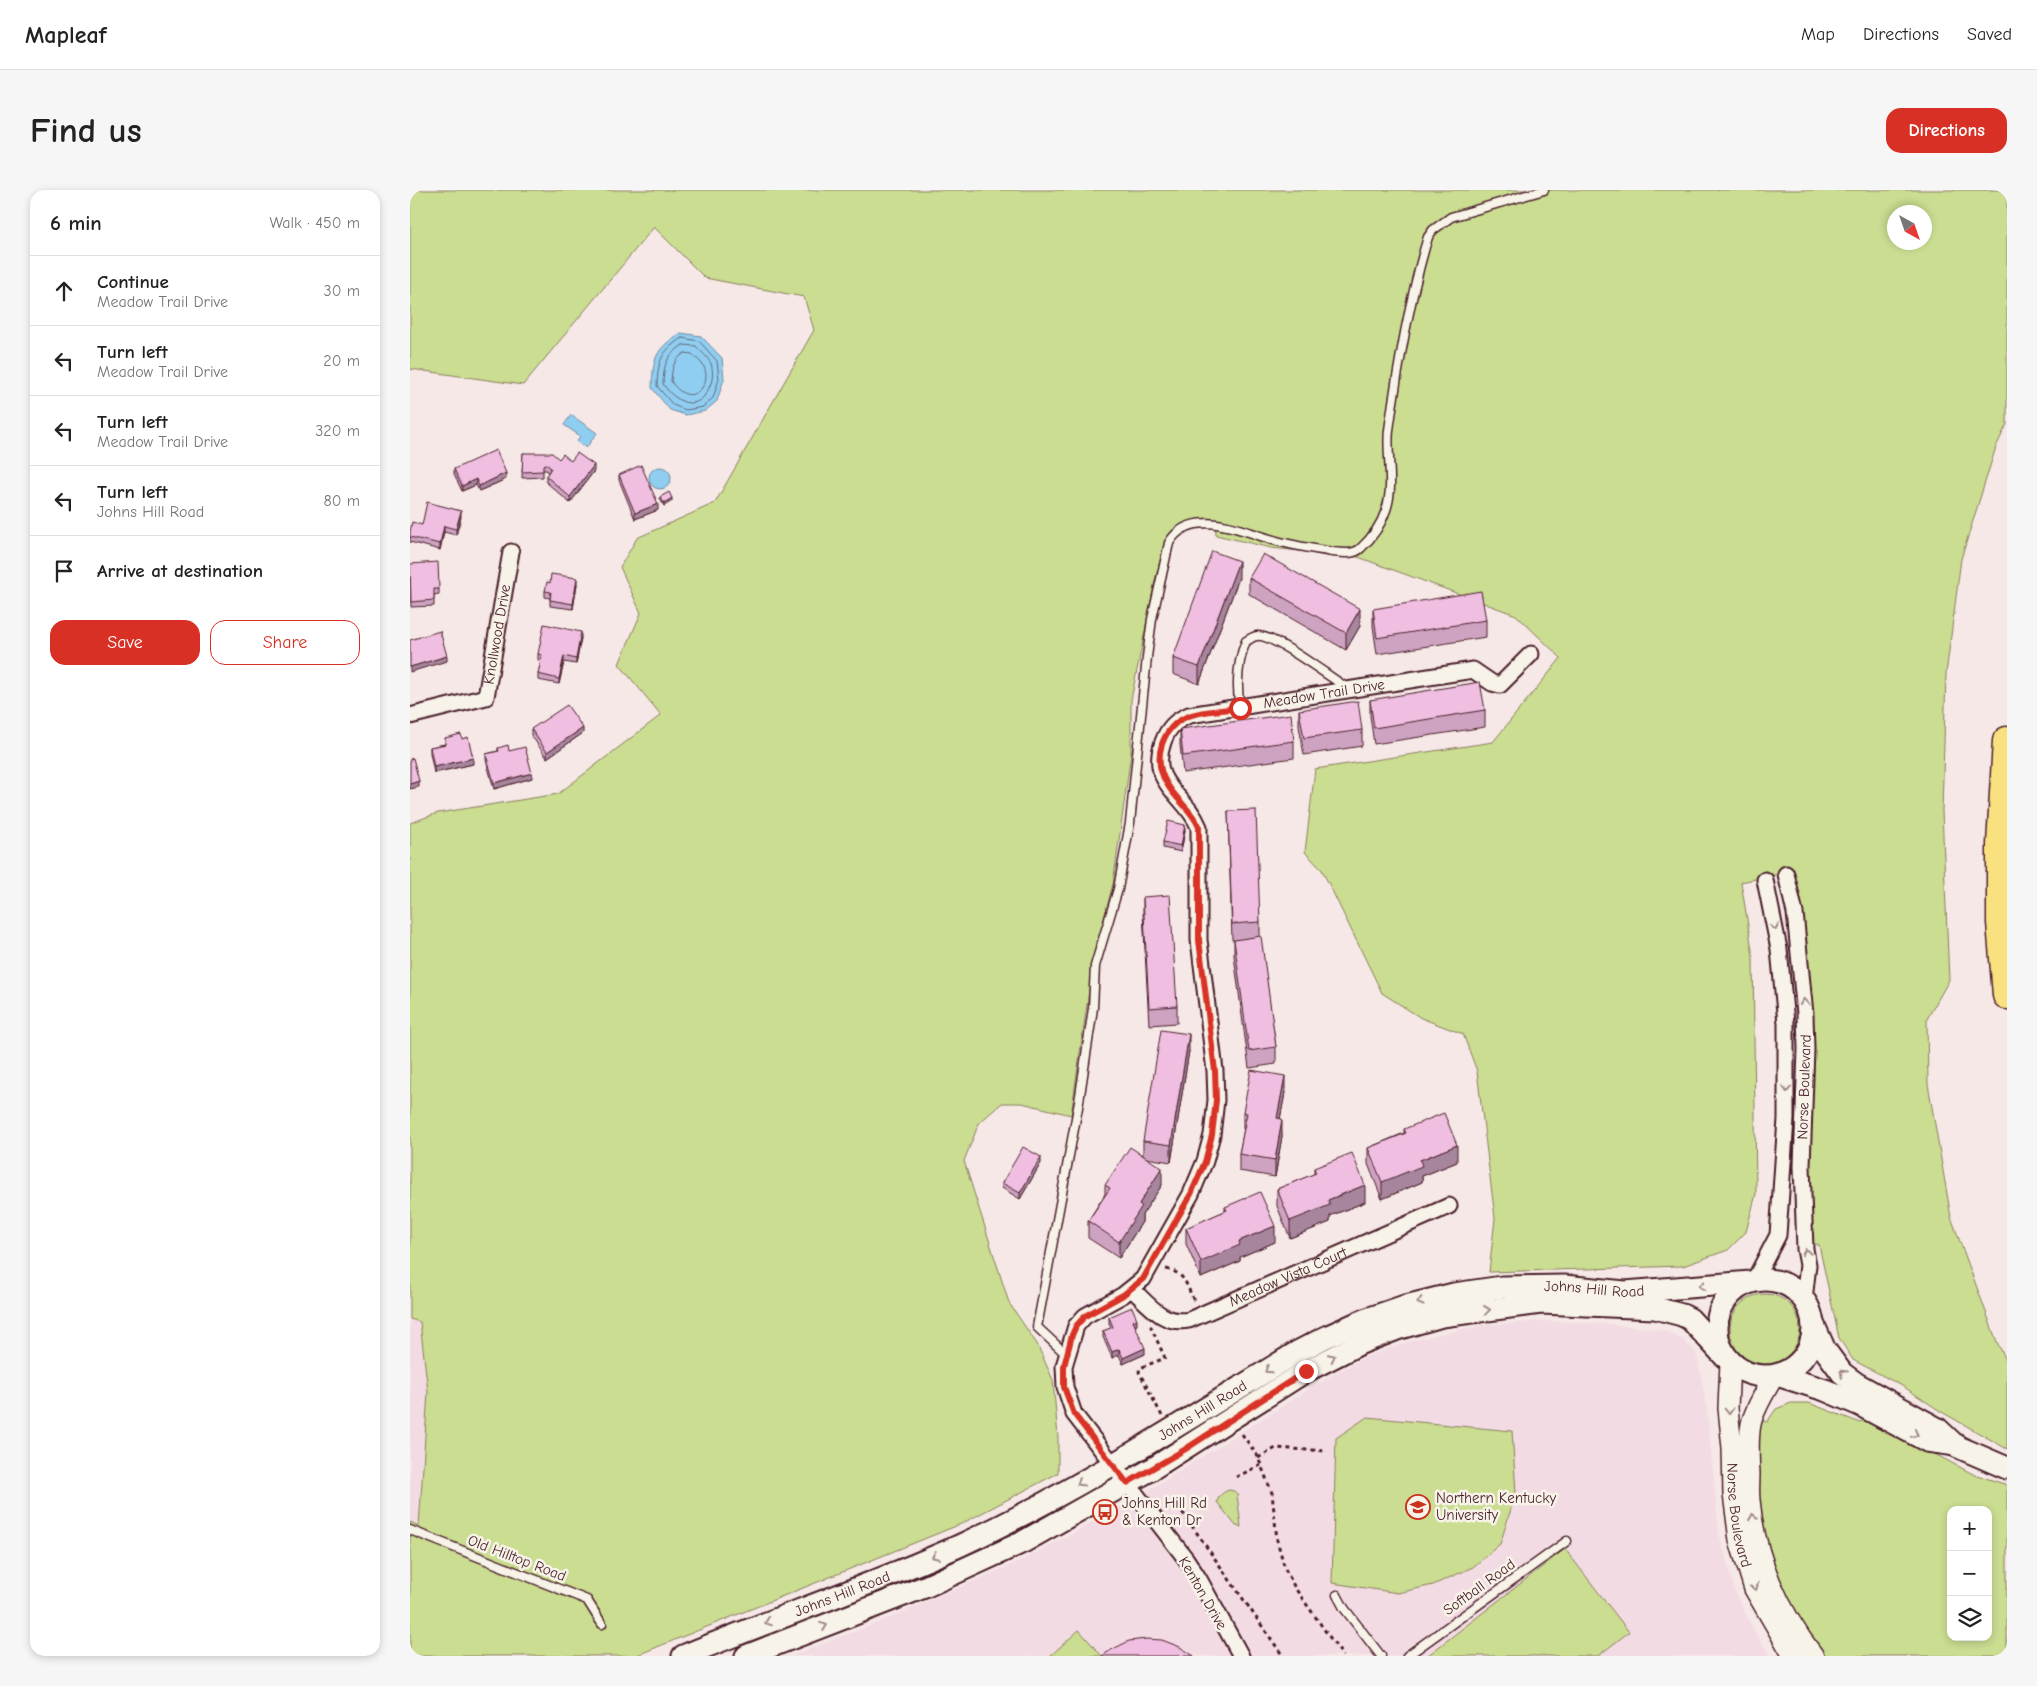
<!DOCTYPE html>
<meta charset="utf-8">
<style>
body{margin:0;font-family:"Comic Neue",sans-serif;background:#f6f6f6;color:#222}
.controls{position:absolute;right:15px;bottom:15px;display:grid;overflow:hidden;border-radius:10px;box-shadow:0 2px 8px #0003}
.controls button{width:45px;height:45px;display:grid;place-items:center;padding:0;border:0;border-bottom:1px solid #e0e0e0;background:#fff;color:#222;font:25px sans-serif}
.compass{position:absolute;left:1477px;top:15px;width:45px;height:45px;border-radius:50%;background:#fff;box-shadow:0 2px 8px #0003;rotate:140deg}
.stop{position:absolute;width:15px;height:15px;margin:-11px;border:4px solid #d93025;border-radius:50%;background:#fff}
.stop.end{background:#d93025;border-color:#fff;box-shadow:0 1px 5px #0008}
.list{margin:0;padding:0;list-style:none}
h2{display:flex;justify-content:space-between;align-items:center;height:65px;margin:0;padding:0 20px;font-size:21px}
h2 small{font-size:16px;font-weight:400;color:#767676}
.list li{display:grid;grid-template-columns:32px 1fr auto;gap:15px;align-items:center;box-sizing:border-box;height:70px;padding:0 20px;border-top:1px solid #e0e0e0}
.list b{display:block;font-size:19px;white-space:nowrap}
.list p{margin:0;font-size:16px;white-space:nowrap;color:#767676}
.list em{font-size:16px;font-style:normal;color:#767676}
.actions{display:flex;gap:10px;padding:15px 20px}
.actions a{flex:1;padding:11px 0;border:1px solid #d93025;border-radius:15px;text-align:center;font-size:18px;color:#d93025}
.actions .main{background:#d93025;color:#fff}
.icon{flex:none;width:28px;height:28px;fill:none;stroke:currentColor;stroke-width:2;stroke-linecap:round;stroke-linejoin:round}
.map{position:relative;flex:none;width:1597px;height:1466px;overflow:hidden;border-radius:15px}
header{display:flex;align-items:center;gap:30px;box-sizing:border-box;height:70px;padding:0 25px;background:#fff;border-bottom:1px solid #e0e0e0}
header strong{font-size:24px}
nav{display:flex;gap:28px;margin-inline-start:auto;font-size:18px}
.intro{display:flex;align-items:center;justify-content:space-between;box-sizing:border-box;height:120px;padding:0 30px}
h1{margin:0;font-size:35px}
.button{padding:12px 22px;border-radius:15px;background:#d93025;color:#fff;font-size:18px;font-weight:700}
main{display:flex;gap:30px;padding:0 30px}
aside{flex:1;background:#fff;border-radius:15px;box-shadow:0 2px 8px #0003}
.map>svg:first-child{display:block}
.built{fill:#f3dbe4}
.green{fill:#cadd91;stroke:#8a7e5e;fill-rule:evenodd}
.water{fill:#8fcef0;stroke:#7388a1}
.lines{fill:none;stroke-linecap:round;stroke-linejoin:round}
.shore{stroke:#66657a;stroke-width:1}
.service-casing{stroke:#4a1f2b;stroke-width:11}
.minor-casing{stroke:#4a1f2b;stroke-width:19}
.tertiary-casing{stroke:#4a1f2b;stroke-width:22}
.secondary-casing{stroke:#4a1f2b;stroke-width:25}
.motorway-casing{stroke:#4a1f2b;stroke-width:31}
.path{stroke:#4a1f2b;stroke-width:3;stroke-dasharray:4 4;stroke-linecap:butt}
.service{stroke:#f7f3e8;stroke-width:8}
.minor{stroke:#f7f3e8;stroke-width:15}
.tertiary{stroke:#f7f3e8;stroke-width:19}
.secondary{stroke:#f7f3e8;stroke-width:21}
.motorway{stroke:#fae180;stroke-width:28}
.wall{fill:#cea3c1;stroke:#4a1f2b}
.shaded-wall{fill:#a7859d;stroke:#4a1f2b}
.building{fill:#efbee0;stroke:#4a1f2b}
.oneway{stroke:#a0898a}
.route{stroke:#d93025;stroke-width:6}
.labels{text-anchor:middle;stroke-width:5;stroke-linejoin:round;paint-order:stroke}
.street-label{font-size:15px;fill:#4a1f2b;stroke:#f7f3e8}
.poi-label{font-size:15px;fill:#4a1f2b;stroke:#f7f3e8;text-anchor:start}
</style>
<header>
<strong>Mapleaf</strong>
<nav><a>Map</a><a>Directions</a><a>Saved</a></nav>
</header>
<div class="intro"><h1>Find us</h1><a class="button">Directions</a></div>
<main>
<aside>
<h2>6 min<small>Walk · 450 m</small></h2>
<ul class="list">
<li><svg class="icon" aria-label="ahead" viewBox="0 0 24 24"><path d="M12 20V5M6 11l6-6 6 6"/></svg><div><b>Continue</b><p>Meadow Trail Drive</p></div><em>30 m</em></li>
<li><svg class="icon" aria-label="left" viewBox="0 0 24 24"><path d="M17 20v-9H6M10 6l-5 5 5 5"/></svg><div><b>Turn left</b><p>Meadow Trail Drive</p></div><em>20 m</em></li>
<li><svg class="icon" aria-label="left" viewBox="0 0 24 24"><path d="M17 20v-9H6M10 6l-5 5 5 5"/></svg><div><b>Turn left</b><p>Meadow Trail Drive</p></div><em>320 m</em></li>
<li><svg class="icon" aria-label="left" viewBox="0 0 24 24"><path d="M17 20v-9H6M10 6l-5 5 5 5"/></svg><div><b>Turn left</b><p>Johns Hill Road</p></div><em>80 m</em></li>
<li><svg class="icon" aria-label="arrive" viewBox="0 0 24 24"><path d="M6 21V4h12l-3 4 3 4H6"/></svg><div><b>Arrive at destination</b></div></li>
</ul>
<div class="actions"><a class="main">Save</a><a>Share</a></div>
</aside>
<div class="map">
<svg width="1597" height="1466" viewBox="0 0 1597 1466">
<rect width="100%" height="100%" fill="#f5e8e6"/>
<filter id="ink" filterUnits="userSpaceOnUse"><feTurbulence type="fractalNoise" baseFrequency=".02" numOctaves="2"/><feDisplacementMap in="SourceGraphic" scale="10" xChannelSelector="R" yChannelSelector="G"/><feConvolveMatrix kernelMatrix="1 2 1 2 8 2 1 2 1" color-interpolation-filters="sRGB"/></filter>
<g filter="url(#ink)">
<g class="built">
<polygon points="0,1129 10,1132 18,1202 9,1336 0,1332"/>
<polygon points="1136,1131 1198,1134 1254,1140 1273,1150 1284,1160 1288,1169 1297,1220 1309,1344 1325,1402 1343,1439 1360,1466 381,1466 472,1431 610,1371 658,1346 757,1289 923,1184 956,1167 1004,1150 1072,1135"/>
</g>
<g class="green">
<path d="M0,0H1597V234L1586,257L1551,369L1536,484L1532,621L1539,790L1517,829L1518,894L1541,1027L1587,1152L1597,1172V1259L1530,1221L1494,1197L1443,1170L1429,1148L1409,1055L1402,1053L1399,1020L1401,875L1400,787L1383,681L1331,692L1343,766L1346,1004L1336,1042L1318,1060L1273,1076L1079,1082L1085,1028L1067,881L1053,844L1011,828L972,803L912,680L895,662L905,579L1083,552L1151,468L1106,425L948,367L861,358L806,345L805,330L783,331L766,341L755,354L746,386L721,510V563L703,694L684,766L661,925L612,913H592L569,933L554,971L599,1113L627,1154L643,1190L648,1247V1283L551,1334L225,1466H0V1332L9,1336L18,1202L10,1132L0,1129V633L28,623L148,604L251,525L209,474L231,423L210,377L227,348L305,313L404,140L394,107L295,88L244,37L113,195L0,179ZM1484,22H1514V52H1484Z"/>
<circle cx="1355" cy="1139" r="35"/>
<path d="M1381,1213H1399L1448,1232L1460,1230L1561,1283L1597,1295V1466H1412L1382,1421L1360,1370L1344,1301L1350,1230L1357,1232L1366,1219ZM1541,1320H1578V1447H1541Z"/>
<polygon points="957,1227 1102,1241 1106,1303 1090,1354 1063,1377 1023,1395 988,1403 922,1393 926,1248"/>
<path d="M819,1300L824,1301L827,1304L831,1337L826,1336L807,1312C809,1305 813,1302 819,1300Z"/>
<polygon points="1155,1359 1219,1442 1188,1466 1017,1466"/>
<polygon points="669,1440 692,1466 640,1466"/>
</g>
<g class="water">
<path d="M271,143L291,146L312,168L314,189L307,211L295,221L276,225L260,220L242,198C243,168 245,159 271,143Z"/>
<polygon points="161,225 187,243 176,258 167,251 170,246 154,235"/>
<circle cx="250" cy="288" r="11"/>
</g>
<g class="lines">
<g class="shore">
<path d="M272,148L289,151L307,171L309,189L303,208L293,217L276,220L263,215L247,196C248,171 251,161 272,148Z"/>
<path d="M273,155L286,156C290,161 299,168 301,174C303,179 303,188 301,193C291,223 268,216 253,194C254,174 256,166 273,155Z"/>
<path d="M275,163L282,164C285,167 290,171 293,175C304,193 281,222 261,191C262,178 263,170 275,163Z"/>
</g>
<defs>
<g id="service">
<path d="M830,518C826,494 827,473 836,451C839,450 843,446 847,446C862,443 921,488 937,498"/>
<path d="M657,1165L627,1137L669,912L683,818L685,776L708,699L720,633L737,467L742,429L759,353C781,315 834,342 867,351C885,356 904,359 923,362C932,363 944,365 951,358C963,347 971,335 976,320C985,294 976,266 979,240C988,175 999,110 1018,47L1023,40L1041,27L1134,0"/>
<polyline points="0,1340 177,1410 192,1434"/>
<polyline points="927,1405 934,1418 971,1466"/>
<polyline points="997,1466 1157,1351"/>
</g>
<g id="minor">
<path id="s1" d="M0,526L76,507L101,362"/>
<polyline points="1376,684 1385,723 1395,824 1396,859 1392,976 1395,1059 1398,1075 1394,1110"/>
<polyline points="1344,1091 1368,1045 1376,929 1376,833 1369,759 1355,690"/>
<path id="s2" d="M722,1099C739,1115 753,1135 779,1130L1039,1016"/>
<path id="s3" d="M831,1466L789,1389L776,1369L664,1224L655,1197L654,1176L666,1136L675,1126L713,1105L733,1089L781,1004L795,971L802,945L806,910L805,881L789,750V637C776,604 738,595 753,552C758,538 765,531 779,525L1063,480L1082,493L1090,495L1121,464"/>
</g>
<g id="tertiary">
<path id="s4" d="M1320,1172L1318,1218L1322,1258L1323,1304L1329,1350L1344,1399L1383,1466"/>
<path d="M1364,1186C1356,1201 1345,1217 1341,1234C1338,1250 1339,1266 1340,1283C1340,1292 1339,1301 1340,1310C1345,1367 1369,1421 1404,1466"/>
</g>
<g id="secondary">
<circle cx="1355" cy="1138" r="48"/>
<polyline points="1403,1133 1415,1160 1432,1183 1447,1194 1528,1239 1546,1256 1597,1278"/>
<polyline points="1367,1185 1415,1200 1450,1215 1517,1251 1546,1255"/>
<path id="s5" d="M273,1466C365,1428 460,1396 551,1355C669,1300 778,1229 889,1161L916,1147L954,1130L992,1117L1044,1104L1092,1097L1154,1096L1215,1102L1341,1092"/>
<polyline points="336,1466 517,1396 613,1352 742,1279 896,1181 951,1153 987,1139 1032,1126 1131,1113 1245,1118 1272,1125 1280,1129 1315,1167"/>
</g>
<polyline id="motorway" points="1597,551 1591,655 1591,732 1597,805"/>
</defs>
<use href="#service" class="service-casing"/>
<use href="#minor" class="minor-casing"/>
<use href="#tertiary" class="tertiary-casing"/>
<use href="#secondary" class="secondary-casing"/>
<use href="#motorway" class="motorway-casing"/>
<g class="path">
<path d="M756,1079C775,1083 776,1094 784,1111"/>
<polyline points="742,1136 741,1137 755,1168 730,1178 729,1182 752,1226"/>
<polyline points="832,1244 847,1265 862,1303 867,1350 875,1379 885,1398 933,1466"/>
<polyline points="848,1268 866,1258 916,1261"/>
<polyline points="826,1287 851,1275"/>
<polyline points="755,1320 764,1313 768,1316 873,1466"/>
</g>
<use href="#service" class="service"/>
<use href="#minor" class="minor"/>
<use href="#tertiary" class="tertiary"/>
<use href="#secondary" class="secondary"/>
<use href="#motorway" class="motorway"/>
</g>
<g class="wall">
<polygon points="113,263 161,271 184,281 160,313 136,292 136,286 139,282 136,280 133,280 133,287 112,288"/>
<polygon points="44,279 96,289 69,301 66,295 52,301 44,284"/>
<polygon points="209,285 248,320 225,329 209,290"/>
<polygon points="250,307 262,311 254,316 250,309"/>
<polygon points="51,327 46,345 34,342 30,360 0,352 0,342 12,335"/>
<polygon points="0,387 29,399 29,404 24,405 24,416 1,417"/>
<polygon points="829,388 789,494 763,484 763,468"/>
<polygon points="839,388 950,436 936,460 839,404"/>
<polygon points="140,393 167,394 163,419 140,416 140,408 135,407 135,401"/>
<polygon points="963,419 1076,430 1076,447 967,464 963,436"/>
<polygon points="171,448 166,474 154,472 149,494 128,490 128,484 131,471 128,470 128,464"/>
<polygon points="960,510 1075,520 1075,537 964,554 960,526"/>
<polygon points="889,520 952,540 952,556 894,565 889,536"/>
<polygon points="121,539 173,543 137,568 121,545"/>
<polygon points="770,539 884,551 884,568 773,583 770,555"/>
<polygon points="35,548 52,549 63,574 24,583 20,563 20,557 35,554"/>
<polygon points="88,558 99,561 122,588 84,599 76,570 76,564 88,561"/>
<polygon points="818,621 850,732 850,746 866,857 866,874 839,878 824,766 824,750 822,750"/>
<polygon points="775,640 771,662 753,658 753,652"/>
<polygon points="733,707 767,816 767,833 739,835 733,723"/>
<polygon points="779,861 761,972 736,968 752,995 732,1025 732,1032 709,1068 678,1048 678,1031 695,1004 695,995 733,966 733,951"/>
<polygon points="875,903 870,929 872,946 865,987 829,981 829,964 834,939 833,939 833,922"/>
<polygon points="994,939 1047,972 1012,986 1012,992 972,1009 958,974 958,958 994,943"/>
<polygon points="631,973 610,1009 592,998 592,993"/>
<polygon points="904,978 955,1012 920,1026 920,1032 880,1048 867,1016 867,999 904,984"/>
<polygon points="815,1017 865,1052 830,1067 830,1071 791,1088 776,1054 776,1038 815,1021"/>
<polygon points="699,1127 727,1135 725,1136 735,1164 713,1174 709,1165 702,1168 693,1147 693,1141 701,1138 699,1133"/>
</g>
<g class="shaded-wall">
<polygon points="184,275 184,281 160,313 160,307"/>
<polygon points="96,283 96,289 69,301 69,296"/>
<polygon points="66,289 66,295 52,301 52,296"/>
<polygon points="262,308 262,311 254,316 254,313"/>
<polygon points="248,314 248,320 225,329 225,323"/>
<polygon points="51,321 51,327 46,345 46,339"/>
<polygon points="34,336 34,342 30,360 30,354"/>
<polygon points="829,371 829,388 789,494 789,477"/>
<polygon points="167,388 167,394 163,419 163,414"/>
<polygon points="950,419 950,436 936,460 936,443"/>
<polygon points="171,442 171,448 166,474 166,469"/>
<polygon points="37,466 37,471 0,482 0,477"/>
<polygon points="154,466 154,472 149,494 149,489"/>
<polygon points="173,538 173,543 137,568 137,562"/>
<polygon points="63,568 63,574 24,583 24,577"/>
<polygon points="122,583 122,588 84,599 84,593"/>
<polygon points="9,591 9,597 0,599 0,594"/>
<polygon points="775,635 775,640 771,662 771,656"/>
<polygon points="779,844 779,861 761,972 761,955"/>
<polygon points="875,886 875,903 867,945 867,928"/>
<polygon points="872,929 872,946 865,987 865,970"/>
<polygon points="1047,955 1047,972 1012,986 1012,992 972,1009 972,992 1010,970"/>
<polygon points="631,967 631,973 610,1009 610,1003"/>
<polygon points="752,978 752,995 732,1025 732,1032 709,1068 709,1052 729,1014"/>
<polygon points="955,995 955,1012 920,1026 920,1032 880,1048 880,1031 918,1010"/>
<polygon points="865,1036 865,1052 830,1067 830,1071 791,1088 791,1072 829,1051"/>
<polygon points="727,1129 727,1135 723,1137 723,1131"/>
<polygon points="735,1158 735,1164 713,1174 713,1168"/>
<polygon points="709,1159 709,1165 702,1168 702,1162"/>
</g>
<g class="building">
<polygon points="86,260 96,283 69,296 66,289 52,296 44,279"/>
<polygon points="113,263 142,263 149,269 153,264 161,271 167,263 184,275 160,307 136,286 141,278 136,274 133,275 133,281 112,282"/>
<polygon points="231,275 248,314 225,323 209,285"/>
<polygon points="259,302 262,308 254,313 250,307"/>
<polygon points="17,312 51,321 46,339 34,336 30,354 0,347 0,342 2,332 12,335"/>
<polygon points="802,361 829,371 789,477 763,468"/>
<polygon points="853,364 950,419 936,443 839,388"/>
<polygon points="28,372 29,399 24,399 24,410 1,412 0,374"/>
<polygon points="141,384 167,388 163,414 140,410 141,402 135,401 137,392 140,393"/>
<polygon points="1071,401 1076,430 967,448 963,419"/>
<polygon points="134,434 171,442 166,469 154,466 149,489 128,484 132,465 128,464"/>
<polygon points="30,441 37,466 0,477 0,450"/>
<polygon points="1070,492 1075,520 964,538 960,510"/>
<polygon points="948,511 952,540 894,548 889,520"/>
<polygon points="157,515 173,538 137,562 121,539"/>
<polygon points="881,524 884,551 773,566 770,539"/>
<polygon points="51,544 52,549 58,547 63,568 24,577 20,557 36,554 35,548"/>
<polygon points="98,555 99,561 115,557 122,583 84,593 76,564 89,561 88,558"/>
<polygon points="3,568 9,591 0,594 0,569"/>
<polygon points="846,620 850,732 822,734 818,621"/>
<polygon points="758,631 775,635 771,656 753,652"/>
<polygon points="760,705 767,816 739,818 733,707"/>
<polygon points="851,746 866,857 839,861 824,750"/>
<polygon points="751,840 779,844 761,955 733,951"/>
<polygon points="841,880 875,886 867,928 872,929 865,970 829,964 837,923 833,922"/>
<polygon points="1034,923 1047,955 1010,970 1012,976 972,992 958,958 996,943 994,939"/>
<polygon points="613,957 631,967 610,1003 592,993"/>
<polygon points="720,957 752,978 729,1014 732,1016 709,1052 678,1031 700,998 695,995"/>
<polygon points="942,963 955,995 918,1010 920,1015 880,1031 867,999 906,983 904,978"/>
<polygon points="850,1002 865,1036 829,1051 830,1055 791,1072 776,1038 817,1020 815,1017"/>
<polygon points="722,1117 727,1129 723,1131 735,1158 713,1168 709,1159 702,1162 693,1141 703,1137 699,1127"/>
<polygon points="736,1449 752,1450 770,1457 784,1466 692,1466 701,1460 719,1451"/>
</g>
<defs><path id="oneway-chevron" d="M-2-3.5L2.5 0L-2 3.5" fill="none" stroke-width="1.6" stroke-linecap="round" stroke-linejoin="round" transform="scale(1.25)"/></defs>
<g class="oneway">
<use href="#oneway-chevron" transform="translate(1365 737) rotate(79)"/>
<use href="#oneway-chevron" transform="translate(1394 812) rotate(-95)"/>
<use href="#oneway-chevron" transform="translate(1377 899) rotate(91)"/>
<use href="#oneway-chevron" transform="translate(1396 1062) rotate(-99)"/>
<use href="#oneway-chevron" transform="translate(1292 1096) rotate(175)"/>
<use href="#oneway-chevron" transform="translate(1010 1112) rotate(166)"/>
<use href="#oneway-chevron" transform="translate(1077 1120) rotate(-7)"/>
<use href="#oneway-chevron" transform="translate(922 1167) rotate(-26)"/>
<use href="#oneway-chevron" transform="translate(858 1180) rotate(147)"/>
<use href="#oneway-chevron" transform="translate(1433 1183) rotate(-137)"/>
<use href="#oneway-chevron" transform="translate(1319 1221) rotate(88)"/>
<use href="#oneway-chevron" transform="translate(1505 1244) rotate(28)"/>
<use href="#oneway-chevron" transform="translate(670 1293) rotate(150)"/>
<use href="#oneway-chevron" transform="translate(1343 1327) rotate(-99)"/>
<use href="#oneway-chevron" transform="translate(525 1366) rotate(156)"/>
<use href="#oneway-chevron" transform="translate(1345 1397) rotate(68)"/>
<use href="#oneway-chevron" transform="translate(358 1432) rotate(159)"/>
<use href="#oneway-chevron" transform="translate(414 1436) rotate(-21)"/>
</g>
</g>
<g class="lines" filter="url(#ink)">
<path class="route" d="M830,518C798,522 764,519 752,554C747,569 749,581 757,594C766,610 782,620 789,637V750L805,881L806,910L802,945L795,972L781,1004L733,1089L713,1105L675,1126L666,1136L662,1145L654,1176V1197L664,1224L717,1293L774,1260L896,1181"/>
</g>
<defs>
<symbol id="university-ring" viewBox="-11 -11 22 22"><circle r="9.5" fill="#f7f3e8" stroke="#c8321e" stroke-width="1.5"/><path d="M0-5L7-2L0 1L-7-2ZM-4 1L0 2.5L4 1V4Q0 6-4 4Z" fill="#c8321e"/></symbol>
<symbol id="bus-ring" viewBox="-11 -11 22 22"><circle r="9.5" fill="#f7f3e8" stroke="#c8321e" stroke-width="1.5"/><path d="M-5-6H5V4H4V6H2V4H-2V6H-4V4H-5ZM-3.5-4V0h7V-4ZM-3.5 1.2v1.5H-2V1.2ZM2 1.2v1.5H3.5V1.2Z" fill="#c8321e"/></symbol>
</defs>
<g fill-rule="evenodd">
<use href="#university-ring" x="994" y="1303" width="28" height="28"/>
<use href="#bus-ring" x="681" y="1308" width="28" height="28"/>
</g>
<g class="labels">
<g class="street-label">
<text dy="5" stroke="none"><textPath href="#s1" startOffset="142">Knollwood Drive</textPath></text>
<text dy="5" stroke="none"><textPath href="#s3" startOffset="1211">Meadow Trail Drive</textPath></text>
<text transform="translate(1394 897) rotate(-88)" y="5">Norse Boulevard</text>
<text dy="5" stroke="none"><textPath href="#s2" startOffset="176">Meadow Vista Court</textPath></text>
<text dy="5" stroke="none"><textPath href="#s5" startOffset="996">Johns Hill Road</textPath></text>
<text dy="5" stroke="none"><textPath href="#s5" startOffset="576">Johns Hill Road</textPath></text>
<text dy="5" stroke="none"><textPath href="#s4" startOffset="154">Norse Boulevard</textPath></text>
<text transform="translate(107 1368) rotate(21)" y="5">Old Hilltop Road</text>
<text transform="translate(1069 1397) rotate(-36)" y="5">Softball Road</text>
<text dy="5" stroke="none"><textPath href="#s5" startOffset="171">Johns Hill Road</textPath></text>
<text transform="translate(793 1403) rotate(60)" y="5">Kenton Drive</text>
</g>
<g class="poi-label">
<text x="1026" y="1313">Northern Kentucky<tspan x="1026" dy="17">University</tspan></text>
<text x="712" y="1318">Johns Hill Rd<tspan x="712" dy="17">&amp; Kenton Dr</tspan></text>
</g>
</g>
</svg>
<div class="controls">
<button>+</button>
<button>−</button>
<button><svg class="icon" aria-label="layers" viewBox="0 0 24 24"><path d="M12 4l9 5-9 5-9-5zM3 14l9 5 9-5"/></svg></button>
</div>
<svg class="compass" viewBox="-18 -18 36 36"><path d="M0-13l5 13h-10z" fill="#e53935"/><path d="M0 13l5-13h-10z" fill="#767676"/></svg>
<div class="stop" style="left:830px;top:518px"></div>
<div class="stop end" style="left:896px;top:1181px"></div>
</div>
</main>
